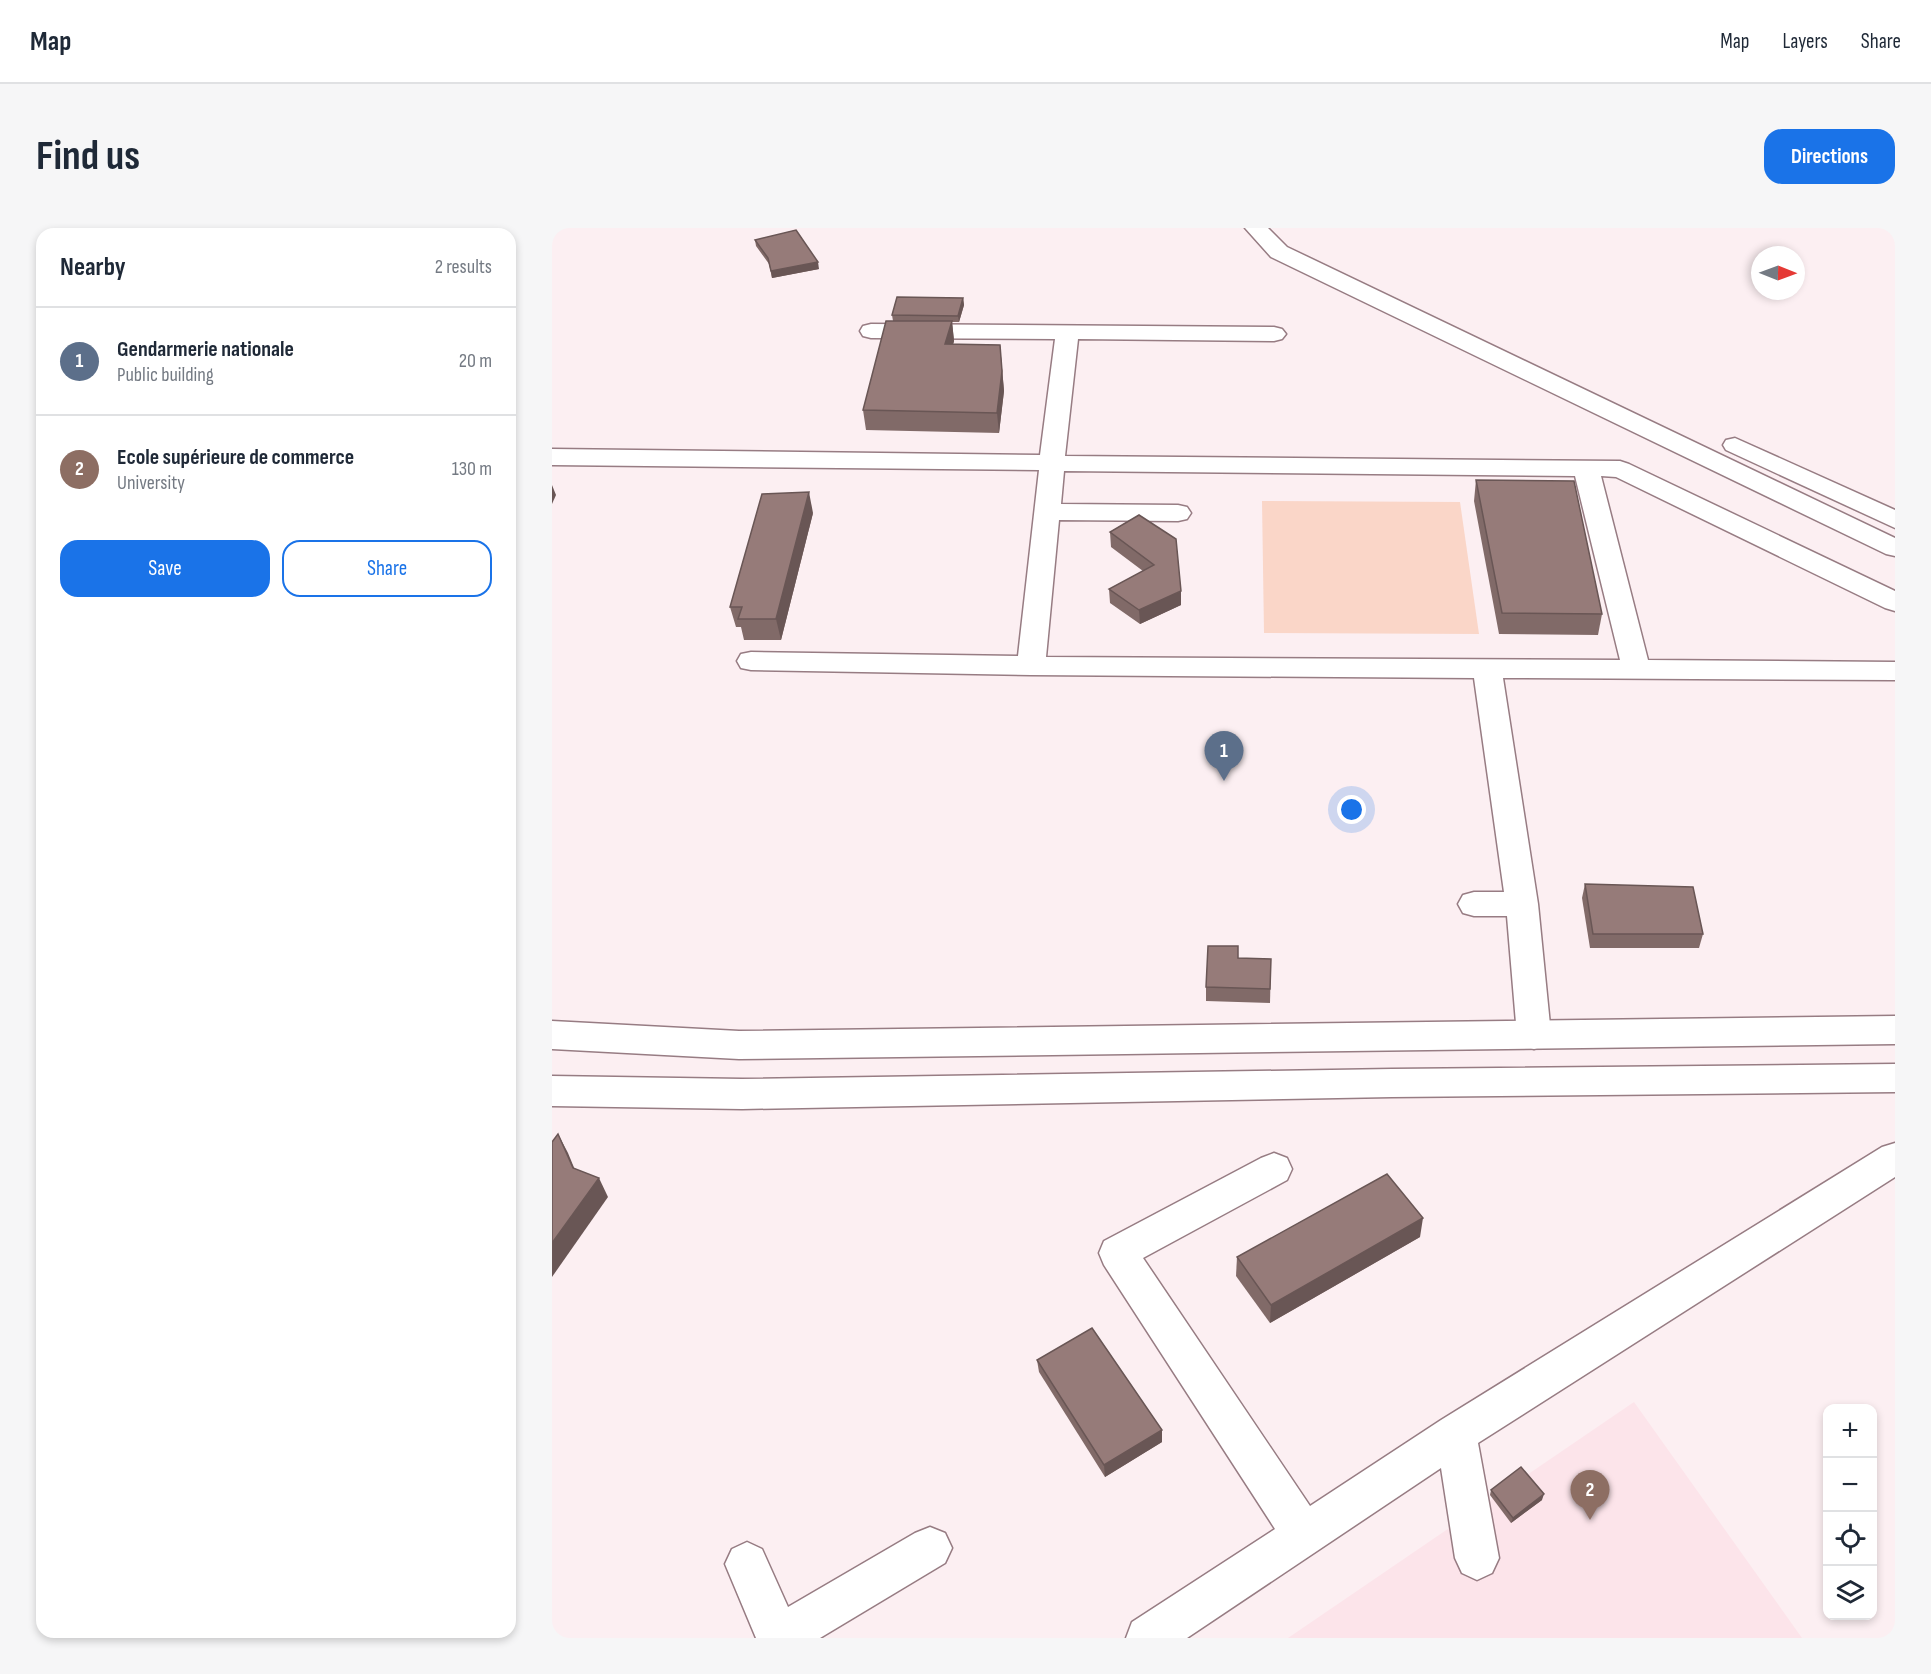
<!DOCTYPE html>
<meta charset="utf-8">
<style>
body{margin:0;font-family:"Sofia Sans Condensed",sans-serif;background:#f6f6f7;color:#1f2937}
.controls{position:absolute;right:18px;bottom:18px;display:grid;overflow:hidden;border-radius:12px;box-shadow:0 3px 9px #0003}
.controls button{width:54px;height:54px;display:grid;place-items:center;padding:0;border:0;border-bottom:2px solid #e0e1e3;background:#fff;color:#1f2937;font:30px sans-serif}
.compass{position:absolute;left:1199px;top:18px;width:54px;height:54px;border-radius:50%;background:#fff;box-shadow:0 3px 9px #0003;rotate:91deg}
.you{position:absolute;left:800px;top:582px;width:21px;height:21px;margin:-15px;border:4px solid #fff;border-radius:50%;background:#1a73e8;box-shadow:0 0 0 9px #1a73e833}
.badge{display:grid;place-items:center;width:39px;height:39px;border-radius:50%;background:#1a73e8;color:#fff;font-size:20px;font-weight:700}
.pin{position:absolute;translate:-50% -50px;filter:drop-shadow(0 2px 3px #0008)}
.pin::after{content:'';position:absolute;top:32px;width:21px;height:18px;background:inherit;clip-path:polygon(0 0,100% 0,50% 100%)}
.list{margin:0;padding:0;list-style:none}
h2{display:flex;justify-content:space-between;align-items:center;height:78px;margin:0;padding:0 24px;font-size:26px}
h2 small{font-size:20px;font-weight:400;color:#747a83}
.list li{display:grid;grid-template-columns:39px 1fr auto;gap:18px;align-items:center;box-sizing:border-box;height:108px;padding:0 24px;border-top:2px solid #e0e1e3}
.list b{display:block;font-size:22px;white-space:nowrap}
.list p{margin:0;font-size:20px;white-space:nowrap;color:#747a83}
.list em{font-size:20px;font-style:normal;color:#747a83}
.actions{display:flex;gap:12px;padding:18px 24px}
.actions a{flex:1;padding:14px 0;border:2px solid #1a73e8;border-radius:18px;text-align:center;font-size:21px;color:#1a73e8}
.actions .main{background:#1a73e8;color:#fff}
.icon{flex:none;width:33px;height:33px;fill:none;stroke:currentColor;stroke-width:2;stroke-linecap:round;stroke-linejoin:round}
.map{position:relative;flex:none;width:1343px;height:1410px;overflow:hidden;border-radius:18px}
header{display:flex;align-items:center;gap:36px;box-sizing:border-box;height:84px;padding:0 30px;background:#fff;border-bottom:2px solid #e0e1e3}
header strong{font-size:28px}
nav{display:flex;gap:33px;margin-inline-start:auto;font-size:21px}
.intro{display:flex;align-items:center;justify-content:space-between;box-sizing:border-box;height:144px;padding:0 36px}
h1{margin:0;font-size:42px}
.button{padding:15px 27px;border-radius:18px;background:#1a73e8;color:#fff;font-size:21px;font-weight:700}
main{display:flex;gap:36px;padding:0 36px}
aside{flex:1;background:#fff;border-radius:18px;box-shadow:0 3px 9px #0003}
.map>svg:first-child{display:block}
.built{fill:#fce4ea}
.green{fill:#fad6c8}
.lines{fill:none;stroke-linecap:round;stroke-linejoin:round}
.minor-casing{stroke:#977c83;stroke-width:3}
.secondary-casing{stroke:#977c83;stroke-width:3}
.minor{fill:#fff;fill-rule:evenodd}
.secondary{fill:#fff;fill-rule:evenodd}
.wall{fill:#816a68}
.shaded-wall{fill:#695655}
.building{fill:#967b79;stroke:#695655;stroke-width:1.5}
</style>
<header>
<strong>Map</strong>
<nav><a>Map</a><a>Layers</a><a>Share</a></nav>
</header>
<div class="intro"><h1>Find us</h1><a class="button">Directions</a></div>
<main>
<aside>
<h2>Nearby<small>2 results</small></h2>
<ul class="list">
<li><span class="badge" style="background:#5c6f8a">1</span><div><b>Gendarmerie nationale</b><p>Public building</p></div><em>20 m</em></li>
<li><span class="badge" style="background:#8d6e63">2</span><div><b>Ecole supérieure de commerce</b><p>University</p></div><em>130 m</em></li>
</ul>
<div class="actions"><a class="main">Save</a><a>Share</a></div>
</aside>
<div class="map">
<svg width="1343" height="1410" viewBox="0 0 1343 1410">
<rect width="100%" height="100%" fill="#fceff2"/>
<polygon class="built" points="1082,1174 1250,1410 736,1410"/>
<polygon class="green" points="710,273 908,274 927,406 712,405"/>
<g class="lines">
<defs>
<g id="minor">
<polygon points="693,0 716,0 735,19 1343,310 1343,328 1334,326 719,29"/>
<path d="M319,96L722,99L730,101L734,106L730,111L722,113L526,111L513,228L1068,233L1077,236L1343,363V383L1333,380L1064,249L1049,248L1096,432L1343,434V452L951,450L986,676L999,807L994,817L982,821L970,817L965,807L955,688H922L911,685L906,676L911,667L922,664H952L922,450L479,447L199,442L189,440L185,433L189,426L199,424L466,428L487,242L0,237V221L488,227L503,111L319,110L311,108L308,103L311,98ZM512,243L1023,248L1068,432L494,429L507,292L626,293L635,291L639,285L635,279L626,277L509,276Z"/>
<polygon points="1183,210 1343,282 1343,300 1174,222 1171,217 1174,212"/>
<polygon points="1343,915 1343,949 926,1215 947,1330 940,1345 925,1352 910,1345 903,1330 889,1240 635,1410 574,1410 580,1394 723,1301 552,1037 547,1025 552,1013 709,930 722,925 735,930 740,941 735,952 591,1030 758,1278 889,1192 1330,919"/>
<polygon points="378,1299 393,1305 400,1320 393,1335 268,1410 204,1410 173,1336 180,1321 195,1314 210,1321 236,1379 363,1305"/>
</g>
<g id="secondary">
<polygon points="1343,788 1343,816 187,831 0,821 0,793 187,803"/>
<polygon points="1343,836 1343,864 840,869 190,881 0,878 0,848 190,851 840,841"/>
</g>
</defs>
<use href="#minor" class="minor-casing"/>
<use href="#secondary" class="secondary-casing"/>
<use href="#minor" class="minor"/>
<use href="#secondary" class="secondary"/>
</g>
<g class="wall">
<polygon points="203,12 267,41 220,50 217,36 204,18"/>
<polygon points="411,70 412,77 407,94 400,94 402,113 401,116 448,117 452,163 447,205 314,202 311,182 341,93 340,87"/>
<polygon points="924,252 1050,386 1046,407 947,406 922,273"/>
<polygon points="261,285 229,412 192,412 189,399 184,399 178,379"/>
<polygon points="587,287 629,377 588,396 558,375 557,361 591,343 559,319 558,304"/>
<polygon points="1033,656 1151,706 1147,720 1038,720 1030,670"/>
<polygon points="686,730 719,731 718,775 654,773 654,759"/>
<polygon points="868,1009 718,1095 684,1048 685,1029"/>
<polygon points="485,1132 610,1214 553,1249 487,1144"/>
<polygon points="939,1262 990,1272 959,1295 938,1267"/>
</g>
<g class="shaded-wall">
<polygon points="266,34 267,41 220,50 219,43"/>
<polygon points="411,70 412,77 407,94 406,88"/>
<polygon points="400,93 402,113 396,136 393,116"/>
<polygon points="448,117 452,163 447,205 445,185"/>
<polygon points="0,257 4,267 0,276"/>
<polygon points="257,264 261,285 229,412 224,391"/>
<polygon points="629,363 629,377 588,396 587,382"/>
<polygon points="6,906 16,925 30,959 21,940"/>
<polygon points="47,950 56,969 0,1049 0,1015"/>
<polygon points="871,990 868,1009 718,1095 719,1077"/>
<polygon points="610,1202 610,1214 553,1249 552,1237"/>
<polygon points="992,1266 990,1272 959,1295 961,1290"/>
</g>
<g class="building">
<polygon points="244,2 266,34 219,43 216,30 203,12"/>
<polygon points="345,69 411,70 406,88 340,87"/>
<polygon points="334,93 400,93 393,116 448,117 450,143 445,185 311,182"/>
<polygon points="924,252 1022,253 1050,386 950,385"/>
<polygon points="257,264 224,391 186,391 190,379 178,379 210,266"/>
<polygon points="587,287 624,311 629,363 587,382 557,361 602,337 558,304"/>
<polygon points="1033,656 1141,659 1151,706 1041,706"/>
<polygon points="656,718 686,718 686,730 719,731 718,761 654,759"/>
<polygon points="6,906 21,940 47,950 0,1015 0,914"/>
<polygon points="835,946 871,990 719,1077 685,1029"/>
<polygon points="540,1100 610,1202 552,1237 485,1132"/>
<polygon points="969,1239 992,1266 961,1290 939,1262"/>
</g>
</svg>
<div class="controls">
<button>+</button>
<button>−</button>
<button><svg class="icon" aria-label="locate" viewBox="0 0 24 24"><circle cx="12" cy="12" r="6"/><path d="M12 2v4M12 18v4M2 12h4M18 12h4"/></svg></button>
<button><svg class="icon" aria-label="layers" viewBox="0 0 24 24"><path d="M12 4l9 5-9 5-9-5zM3 14l9 5 9-5"/></svg></button>
</div>
<svg class="compass" viewBox="-18 -18 36 36"><path d="M0-13l5 13h-10z" fill="#e53935"/><path d="M0 13l5-13h-10z" fill="#747a83"/></svg>
<div class="you"></div>
<div class="pin badge" style="left:672px;top:553px;background:#5c6f8a">1</div>
<div class="pin badge" style="left:1038px;top:1292px;background:#8d6e63">2</div>
</div>
</main>
